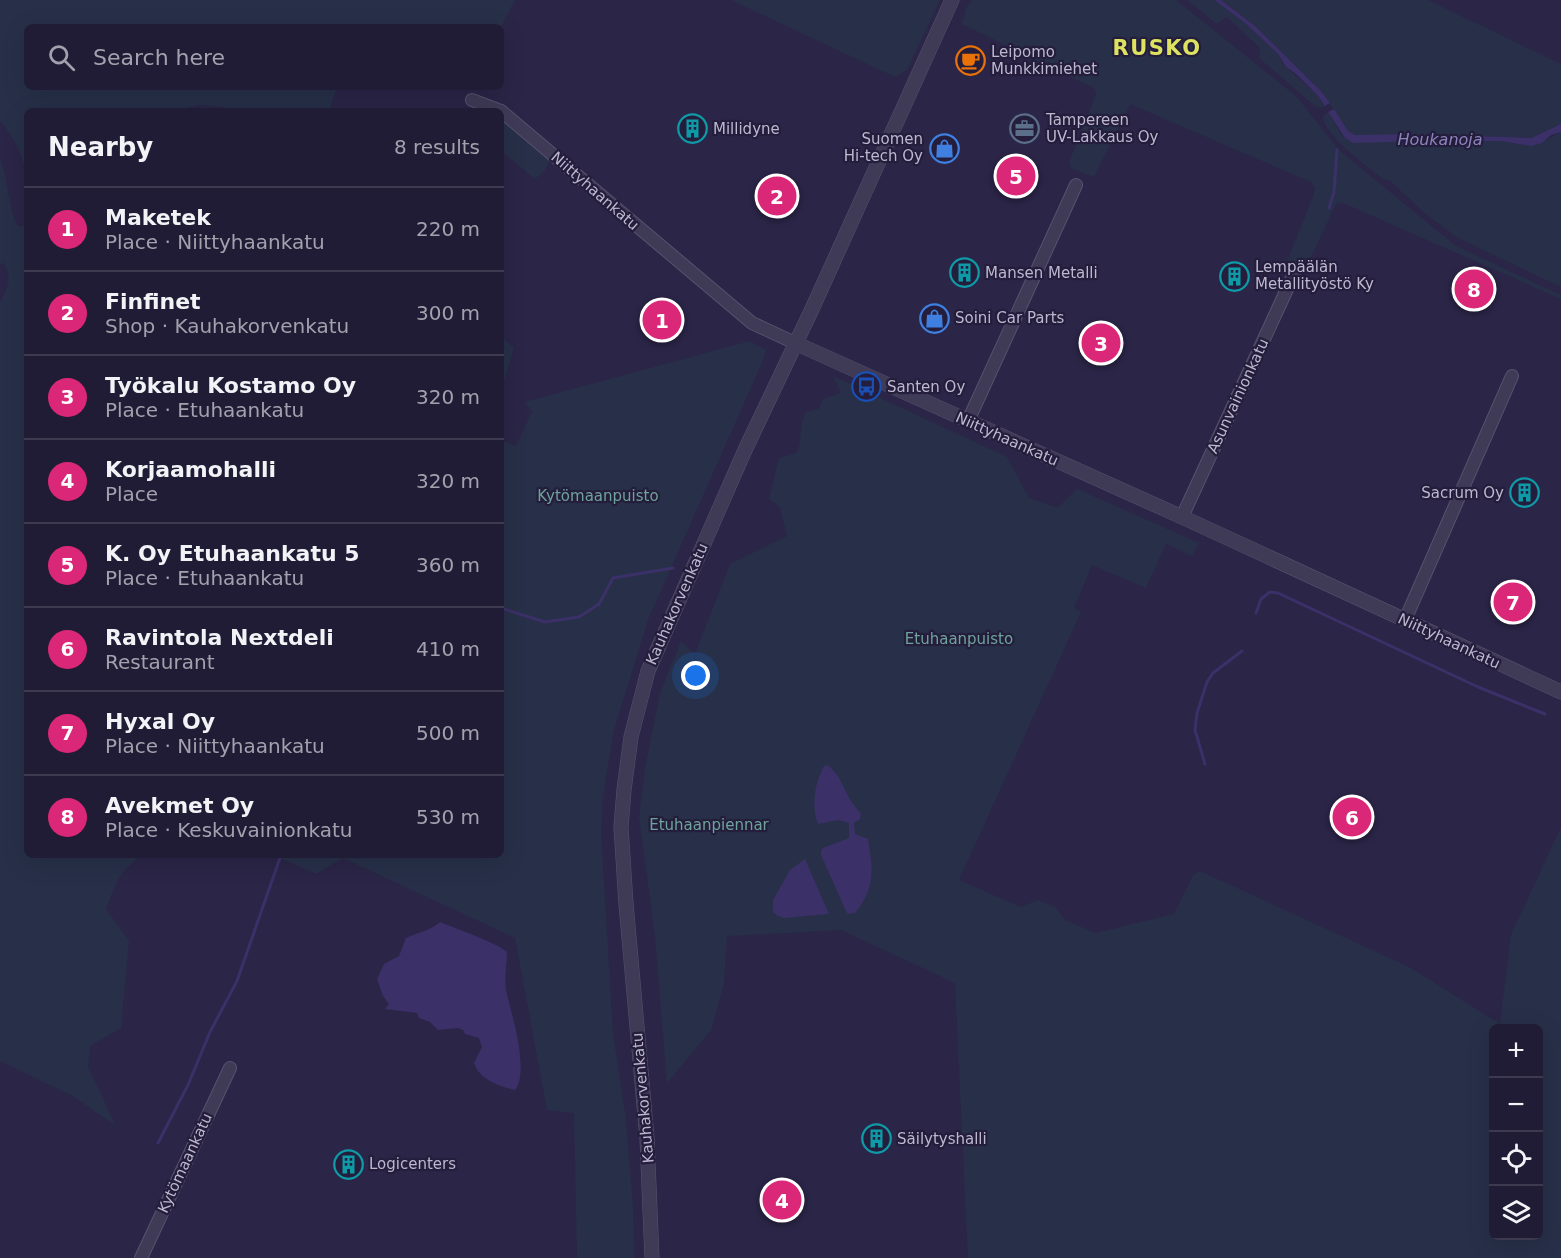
<!DOCTYPE html>
<meta charset="utf-8">
<style>
body{margin:0;font-family:"DejaVu Sans",sans-serif;background:#28253d;color:#f1f3f6}
.controls{position:absolute;right:18px;bottom:18px;display:grid;overflow:hidden;border-radius:9px;box-shadow:0 6px 24px #0002}
.controls button{width:54px;height:54px;display:grid;place-items:center;padding:0;border:0;border-bottom:2px solid #3d3a50;background:#201c35;color:#f1f3f6;font:30px sans-serif}
.you{position:absolute;left:696px;top:676px;width:21px;height:21px;margin:-15px;border:4px solid #fff;border-radius:50%;background:#1a73e8;box-shadow:0 0 0 9px #1a73e833}
.badge{display:grid;place-items:center;width:39px;height:39px;border-radius:50%;background:#db2777;color:#fff;font-size:20px;font-weight:700}
.pin{position:absolute;translate:-50% -50%;border:3px solid #fff;box-shadow:0 2px 6px #0006}
.list{margin:0;padding:0;list-style:none}
h2{display:flex;justify-content:space-between;align-items:center;height:78px;margin:0;padding:0 24px;font-size:26px}
h2 small{font-size:20px;font-weight:400;color:#a2a1ad}
.list li{display:grid;grid-template-columns:39px 1fr auto;gap:18px;align-items:center;box-sizing:border-box;height:84px;padding:0 24px;border-top:2px solid #3d3a50}
.list b{display:block;font-size:22px;white-space:nowrap}
.list p{margin:0;font-size:20px;white-space:nowrap;color:#a2a1ad}
.list em{font-size:20px;font-style:normal;color:#a2a1ad}
.icon{flex:none;width:33px;height:33px;fill:none;stroke:currentColor;stroke-width:2;stroke-linecap:round;stroke-linejoin:round}
.map{position:relative;flex:none;width:1561px;height:1258px;overflow:hidden}
.search{position:absolute;background:#201c35;box-shadow:0 6px 24px #0002;left:24px;top:24px;width:480px;height:66px;display:flex;align-items:center;gap:15px;box-sizing:border-box;padding:0 21px;border-radius:9px;color:#a2a1ad;font-size:22px}
.panel{position:absolute;background:#201c35;box-shadow:0 6px 24px #0002;left:24px;top:108px;width:480px;height:750px;border-radius:9px}
.map>svg:first-child{display:block}
.green{fill:#273048;fill-rule:evenodd}
.water{fill:#3b3067}
.lines{fill:none;stroke-linecap:round;stroke-linejoin:round}
.stream{stroke:#3b3067;stroke-width:3}
.minor-casing{stroke:#58526e;stroke-width:14}
.tertiary-casing{stroke:#58526e;stroke-width:15}
.minor{stroke:#3f3a56;stroke-width:12}
.tertiary{stroke:#3f3a56;stroke-width:14}
.labels{text-anchor:middle;stroke-width:4.5;stroke-linejoin:round;paint-order:stroke}
.poi-label{font-size:15px;fill:#bdb8cf;stroke:#241e3c;text-anchor:start}
.street-label{font-size:15px;fill:#bdb8cf;stroke:#241e3c}
.park-label{font-size:15px;fill:#6da39a;stroke:#241e3c}
.water-label{font-size:16px;font-style:italic;fill:#8e84bd;stroke:#241e3c}
.district-label{font-size:21px;font-weight:bold;letter-spacing:1.5px;fill:#dde260;stroke:#241e3c}
</style>
<div class="map">
<svg width="1561" height="1258" viewBox="0 0 1561 1258">
<rect width="100%" height="100%" fill="#2b2547"/>
<g class="green">
<path d="M0,0H515L501,27H27V87H337L329,111H232L223,107L201,105L168,111H27V174C21,153 14,137 0,121Z"/>
<polygon points="731,0 940,0 907,70 895,77"/>
<polygon points="972,0 1176,0 1296,96 1340,151 1456,246 1561,295 1561,299 1341,202 1336,204 1304,272 1302,274 1286,264 1314,194 1315,188 1311,182 1130,104 1094,177 1071,168 1069,162 1096,95 1095,90 1092,87 962,24 966,8"/>
<polygon points="1187,0 1214,0 1245,23 1278,54 1283,64 1318,96 1325,106 1322,108 1315,106 1259,58 1260,48 1227,17 1217,24"/>
<polygon points="1221,0 1428,0 1561,64 1561,124 1531,138 1424,134 1371,136 1355,135 1348,131 1321,91 1255,26"/>
<path d="M1328,112C1344,137 1341,145 1372,141H1499L1523,145H1536L1561,132V287L1458,238L1427,215L1389,180L1383,179C1367,166 1324,136 1323,116Z"/>
<polygon points="503,120 550,160 545,170 535,179 501,151 501,121"/>
<path d="M0,159C9,180 7,206 18,226H22L27,222V855H143C118,872 117,882 106,909L129,941L121,1028L90,1046L88,1067L116,1126L73,1096L0,1061V302C7,290 14,275 3,263L0,264Z"/>
<polygon points="501,336 514,348 501,391"/>
<polygon points="750,341 766,350 761,365 648,620 613,733 602,805 601,833 613,1033 625,1112 633,1208 634,1258 577,1258 574,1113 547,1110 515,938 343,858 316,874 278,857 278,855 501,855 501,440 516,446 532,412 525,402"/>
<path d="M833,376L1007,457L1029,498L1058,508L1077,489L1199,543L1192,556L1166,544L1146,588L1092,565L1074,608L1081,612L959,880L1021,907L1038,900L1055,907L1065,920L1096,933L1174,914L1193,875L1200,871L1409,967L1500,1024L1511,935L1561,827V1258H968L955,983L841,930L727,936L724,984L711,1030L667,1083L655,936L639,817L645,768L660,693L681,641L695,654L730,564L787,536L780,507L769,499L779,458L797,453C804,436 797,429 806,412L819,409L823,399L841,393ZM1494,1028H1538V1236H1494Z"/>
</g>
<g class="water">
<polygon points="1214,0 1221,0 1255,26 1321,91 1330,103 1325,106 1318,96 1295,73 1286,67 1278,54 1245,23"/>
<polygon points="1334,109 1348,131 1355,135 1424,134 1531,138 1561,124 1561,132 1551,135 1542,143 1531,146 1500,141 1424,141 1353,143 1345,138 1328,112"/>
<path d="M828,765L838,776L850,800L861,814L860,819L854,823L855,834L868,839C873,870 876,887 855,913L848,914L846,911L821,855V851L823,848L849,838V823L838,820L818,824C811,805 815,783 824,766Z"/>
<polygon points="805,859 829,914 784,918 778,916 773,912 773,900 790,870"/>
<path d="M440,922C454,928 500,944 507,952C507,964 504,978 506,990C511,1012 530,1071 515,1090C500,1087 479,1079 474,1063L482,1047L479,1038L465,1034L463,1030L458,1028L438,1030L430,1022L419,1018L417,1013L385,1009L389,1004L383,996L377,979L384,964L399,956L406,938C418,932 430,931 440,922Z"/>
</g>
<g class="lines">
<g class="stream">
<polyline points="1329,208 1334,192 1337,150"/>
<polyline points="501,608 545,622 579,617 599,604 613,578 673,568"/>
<polyline points="1256,613 1261,599 1270,592 1278,593 1478,687 1545,714"/>
<polyline points="1205,764 1195,730 1197,713 1207,682 1213,673 1242,651"/>
<polyline points="158,1143 188,1085 210,1032 237,981 281,855"/>
</g>
<defs>
<g id="minor">
<polyline points="472,100 501,111"/>
<polyline points="501,111 752,323 795,343"/>
<polyline points="968,421 1076,185"/>
<polyline points="1182,517 1294,274"/>
<polyline points="1405,620 1512,376"/>
<polyline points="141,1258 230,1068"/>
</g>
<g id="tertiary">
<polyline points="795,343 1182,517 1561,692"/>
<polyline points="652,1258 647,1138 626,904 621,827 624,790 631,737 648,671 745,450 812,309 952,0"/>
</g>
</defs>
<use href="#minor" class="minor-casing"/>
<use href="#tertiary" class="tertiary-casing"/>
<use href="#minor" class="minor"/>
<use href="#tertiary" class="tertiary"/>
</g>
<defs>
<symbol id="cafe-ring" viewBox="-11 -11 22 22"><circle r="9.5" fill="#241e3c" stroke="#e8710a" stroke-width="1.5"/><path d="M-5.5-4.5H6V0H3Q3 3.5 0 3.5H-2.5Q-5.5 3.5-5.5 0ZM3-3.2v2h1.7v-2ZM-6 4.5H4V6H-6Z" fill="#e8710a"/></symbol>
<symbol id="building-ring" viewBox="-11 -11 22 22"><circle r="9.5" fill="#241e3c" stroke="#0f9aa8" stroke-width="1.5"/><path d="M-4-6H4V6H1V3H-1V6H-4ZM-2.5-4.3h1.7v1.8h-1.7ZM.8-4.3h1.7v1.8H.8ZM-2.5-1h1.7V.8h-1.7ZM.8-1h1.7V.8H.8Z" fill="#0f9aa8"/></symbol>
<symbol id="office-ring" viewBox="-11 -11 22 22"><circle r="9.5" fill="#241e3c" stroke="#5c6f8a" stroke-width="1.5"/><path d="M-6-3h4V-5.5h4V-3h4V5H-6ZM-1-4.5V-3h2v-1.5ZM-6 0V1H6V0Z" fill="#5c6f8a"/></symbol>
<symbol id="shop-ring" viewBox="-11 -11 22 22"><circle r="9.5" fill="#241e3c" stroke="#3f7fe0" stroke-width="1.5"/><path d="M-5-2.5h2.3a2.7 3.5 0 0 1 5.4 0H5L5.5 6h-11ZM-1.5-2.5h3a1.5 2.3 0 0 0-3 0Z" fill="#3f7fe0"/></symbol>
<symbol id="bus-ring" viewBox="-11 -11 22 22"><circle r="9.5" fill="#241e3c" stroke="#1a4fb4" stroke-width="1.5"/><path d="M-5-6H5V4H4V6H2V4H-2V6H-4V4H-5ZM-3.5-4V0h7V-4ZM-3.5 1.2v1.5H-2V1.2ZM2 1.2v1.5H3.5V1.2Z" fill="#1a4fb4"/></symbol>
</defs>
<g fill-rule="evenodd">
<use href="#cafe-ring" x="954" y="44" width="33" height="33"/>
<use href="#building-ring" x="676" y="112" width="33" height="33"/>
<use href="#office-ring" x="1008" y="112" width="33" height="33"/>
<use href="#shop-ring" x="928" y="132" width="33" height="33"/>
<use href="#building-ring" x="948" y="256" width="33" height="33"/>
<use href="#building-ring" x="1218" y="260" width="33" height="33"/>
<use href="#shop-ring" x="918" y="302" width="33" height="33"/>
<use href="#bus-ring" x="850" y="370" width="33" height="33"/>
<use href="#building-ring" x="1508" y="476" width="33" height="33"/>
<use href="#building-ring" x="860" y="1122" width="33" height="33"/>
<use href="#building-ring" x="332" y="1148" width="33" height="33"/>
</g>
<g class="labels">
<g class="poi-label">
<text x="991" y="57">Leipomo<tspan x="991" dy="17">Munkkimiehet</tspan></text>
<text x="1046" y="125">Tampereen<tspan x="1046" dy="17">UV-Lakkaus Oy</tspan></text>
<text x="713" y="134">Millidyne</text>
<text x="923" y="144" text-anchor="end">Suomen<tspan x="923" dy="17">Hi-tech Oy</tspan></text>
<text x="1255" y="272">Lempäälän<tspan x="1255" dy="17">Metallityöstö Ky</tspan></text>
<text x="985" y="278">Mansen Metalli</text>
<text x="955" y="323">Soini Car Parts</text>
<text x="887" y="392">Santen Oy</text>
<text x="1504" y="498" text-anchor="end">Sacrum Oy</text>
<text x="897" y="1144">Säilytyshalli</text>
<text x="369" y="1169">Logicenters</text>
</g>
<g class="street-label">
<text transform="translate(595 191) rotate(41)" y="5">Niittyhaankatu</text>
<text transform="translate(1238 396) rotate(-65)" y="5">Asunvainionkatu</text>
<text transform="translate(1007 439) rotate(24)" y="5">Niittyhaankatu</text>
<text transform="translate(677 604) rotate(-66)" y="5">Kauhakorvenkatu</text>
<text transform="translate(1449 641) rotate(25)" y="5">Niittyhaankatu</text>
<text transform="translate(643 1098) rotate(-95)" y="5">Kauhakorvenkatu</text>
<text transform="translate(185 1163) rotate(-65)" y="5">Kytömaankatu</text>
</g>
<g class="park-label">
<text x="598" y="501">Kytömaanpuisto</text>
<text x="959" y="644">Etuhaanpuisto</text>
<text x="709" y="830">Etuhaanpiennar</text>
</g>
<g class="water-label">
<text x="1440" y="145">Houkanoja</text>
</g>
<g class="district-label">
<text x="1157" y="55">RUSKO</text>
</g>
</g>
</svg>
<div class="controls">
<button>+</button>
<button>−</button>
<button><svg class="icon" aria-label="locate" viewBox="0 0 24 24"><circle cx="12" cy="12" r="6"/><path d="M12 2v4M12 18v4M2 12h4M18 12h4"/></svg></button>
<button><svg class="icon" aria-label="layers" viewBox="0 0 24 24"><path d="M12 4l9 5-9 5-9-5zM3 14l9 5 9-5"/></svg></button>
</div>
<div class="you"></div>
<div class="pin badge" style="left:662px;top:320px">1</div>
<div class="pin badge" style="left:777px;top:196px">2</div>
<div class="pin badge" style="left:1101px;top:343px">3</div>
<div class="pin badge" style="left:782px;top:1200px">4</div>
<div class="pin badge" style="left:1016px;top:176px">5</div>
<div class="pin badge" style="left:1352px;top:817px">6</div>
<div class="pin badge" style="left:1513px;top:602px">7</div>
<div class="pin badge" style="left:1474px;top:289px">8</div>
<div class="search"><svg class="icon" aria-label="search" viewBox="0 0 24 24"><circle cx="10" cy="10" r="6"/><path d="M15 15l6 6"/></svg>Search here</div>
<section class="panel">
<h2>Nearby<small>8 results</small></h2>
<ul class="list">
<li><span class="badge">1</span><div><b>Maketek</b><p>Place · Niittyhaankatu</p></div><em>220 m</em></li>
<li><span class="badge">2</span><div><b>Finfinet</b><p>Shop · Kauhakorvenkatu</p></div><em>300 m</em></li>
<li><span class="badge">3</span><div><b>Työkalu Kostamo Oy</b><p>Place · Etuhaankatu</p></div><em>320 m</em></li>
<li><span class="badge">4</span><div><b>Korjaamohalli</b><p>Place</p></div><em>320 m</em></li>
<li><span class="badge">5</span><div><b>K. Oy Etuhaankatu 5</b><p>Place · Etuhaankatu</p></div><em>360 m</em></li>
<li><span class="badge">6</span><div><b>Ravintola Nextdeli</b><p>Restaurant</p></div><em>410 m</em></li>
<li><span class="badge">7</span><div><b>Hyxal Oy</b><p>Place · Niittyhaankatu</p></div><em>500 m</em></li>
<li><span class="badge">8</span><div><b>Avekmet Oy</b><p>Place · Keskuvainionkatu</p></div><em>530 m</em></li>
</ul>
</section>
</div>
